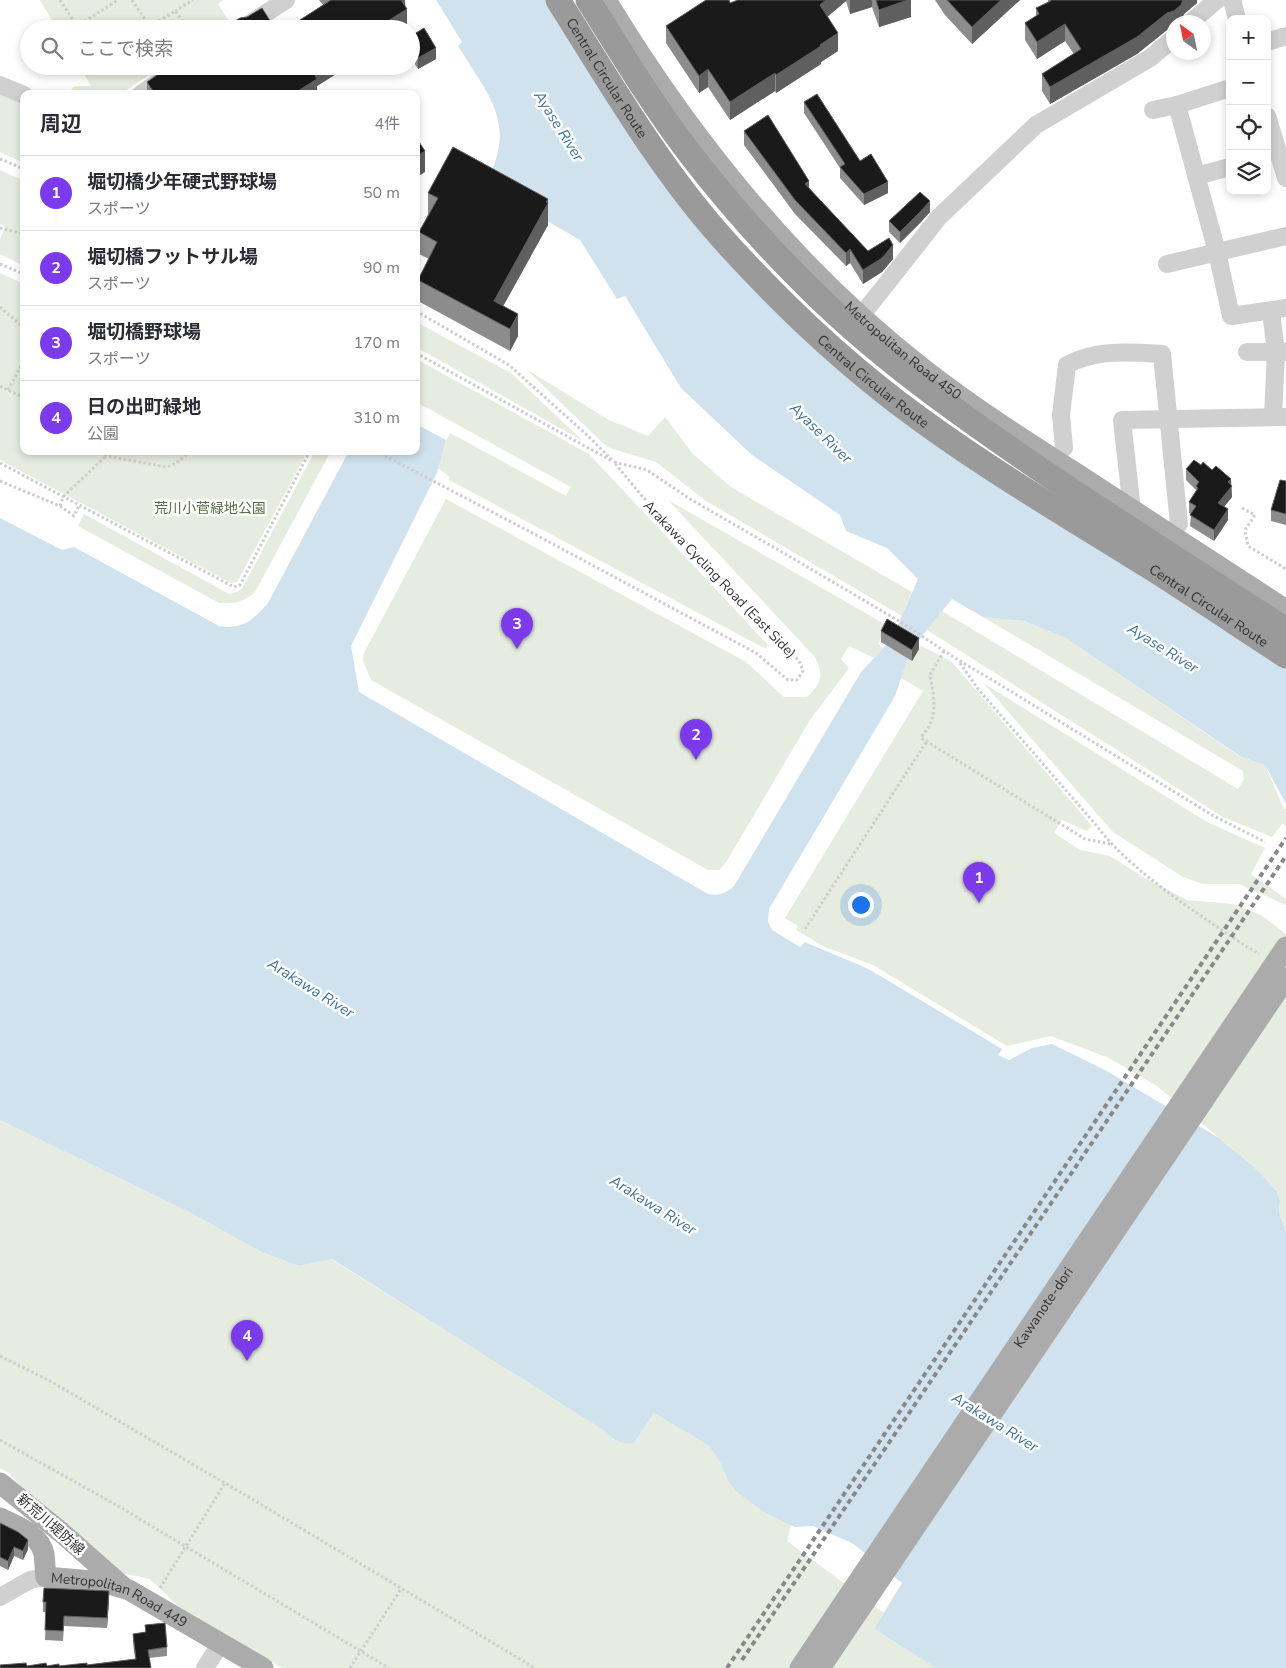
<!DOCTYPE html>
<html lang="ja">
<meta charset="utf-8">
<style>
body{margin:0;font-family:"Nunito Sans","Noto Sans JP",sans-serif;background:#f2f2f3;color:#2b2b33}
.controls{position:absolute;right:15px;top:15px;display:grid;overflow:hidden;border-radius:10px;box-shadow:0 2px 8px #0003}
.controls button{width:45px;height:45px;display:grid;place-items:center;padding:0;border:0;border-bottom:1px solid #e1e1e2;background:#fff;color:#2b2b33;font:25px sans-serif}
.compass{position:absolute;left:1166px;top:15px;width:45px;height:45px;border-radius:50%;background:#fff;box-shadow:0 2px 8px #0003;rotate:327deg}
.you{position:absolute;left:860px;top:904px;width:18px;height:18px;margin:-12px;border:4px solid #fff;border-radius:50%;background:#1a73e8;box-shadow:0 0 0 8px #1a73e833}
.badge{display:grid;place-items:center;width:32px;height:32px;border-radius:50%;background:#7c3aed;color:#fff;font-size:16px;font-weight:700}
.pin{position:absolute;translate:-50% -41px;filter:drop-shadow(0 1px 2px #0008)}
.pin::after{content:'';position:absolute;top:26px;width:18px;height:15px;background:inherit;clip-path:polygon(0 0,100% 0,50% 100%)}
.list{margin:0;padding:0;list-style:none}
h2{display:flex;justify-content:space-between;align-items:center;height:65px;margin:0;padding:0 20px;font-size:21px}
h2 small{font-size:16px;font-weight:400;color:#7c7c81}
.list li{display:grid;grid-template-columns:32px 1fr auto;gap:15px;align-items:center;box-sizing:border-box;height:75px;padding:0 20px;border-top:1px solid #e1e1e2}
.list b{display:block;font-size:19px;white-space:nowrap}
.list p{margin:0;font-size:16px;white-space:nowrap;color:#7c7c81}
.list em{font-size:16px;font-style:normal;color:#7c7c81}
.icon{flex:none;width:28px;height:28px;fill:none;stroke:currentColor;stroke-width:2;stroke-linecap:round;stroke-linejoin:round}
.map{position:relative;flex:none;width:1286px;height:1668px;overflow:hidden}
.search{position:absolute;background:#fff;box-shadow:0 2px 8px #0003;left:20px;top:20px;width:400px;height:55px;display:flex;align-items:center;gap:12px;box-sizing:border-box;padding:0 18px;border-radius:28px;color:#7c7c81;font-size:19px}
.panel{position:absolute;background:#fff;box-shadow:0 2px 8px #0003;left:20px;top:90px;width:400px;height:365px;border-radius:10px}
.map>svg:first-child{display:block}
.green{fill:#e6ecdf}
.water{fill:#cfe2ee}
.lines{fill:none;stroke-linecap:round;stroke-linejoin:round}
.path{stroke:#cdcdcd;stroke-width:3;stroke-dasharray:2.5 2.5;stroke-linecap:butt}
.minor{stroke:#d0d0d0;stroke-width:18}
.major{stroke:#ababab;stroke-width:21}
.highway{stroke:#9a9a9a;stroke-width:25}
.rail{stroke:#888;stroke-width:4;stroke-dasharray:5 4;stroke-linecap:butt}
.wall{fill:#8c8c8c}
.shaded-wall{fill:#5f5f5f}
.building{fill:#1a1a1a;stroke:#5f5f5f}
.labels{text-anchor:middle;stroke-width:5;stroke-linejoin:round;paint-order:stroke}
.street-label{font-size:14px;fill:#333;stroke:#fff}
.park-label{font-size:14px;fill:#56703f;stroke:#fff}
.water-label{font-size:15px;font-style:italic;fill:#3f7597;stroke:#fff}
</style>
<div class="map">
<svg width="1286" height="1668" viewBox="0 0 1286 1668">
<rect width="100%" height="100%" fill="#fff"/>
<g class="green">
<polygon points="40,0 223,0 218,4 230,23 221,29 57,29"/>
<polygon points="79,66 163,66 120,94 67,94 75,86 91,86"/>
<polygon points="0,93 24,103 24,163 0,152"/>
<polygon points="0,170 24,181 24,266 0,254 0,240 5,226 0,224"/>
<polygon points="0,273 24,284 24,451 308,451 237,582 231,583 0,460"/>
<polygon points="416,322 511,373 583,441 416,347"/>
<polygon points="416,359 589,454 768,645 766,649 449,480 450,477 438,468 446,441 450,433 566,496 571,487 416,402"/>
<polygon points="526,369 609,420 648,436 665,417 693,454 731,487 912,592 902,616 706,501 656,462 607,447"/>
<path d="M315,451H331L255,592C244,602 234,604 219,603L78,526L84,514L229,594C237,593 240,591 244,585Z"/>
<path d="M446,499L746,662L784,697H807C822,683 824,675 815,657L668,500L888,626L878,644L883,648L874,658L849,646L841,659L849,668L810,720L725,864L719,870H708L371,680L363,661L364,653Z"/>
<polygon points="942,611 1238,789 1244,779 1243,771 983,617 1024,621 1066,638 1240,757 1265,765 1283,807 1286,809 1286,826 1282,824 1272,837 1223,817 927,630"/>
<polygon points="921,646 951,661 1092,826 1087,831 1062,820 1054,833 1080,850 1110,856 1143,877 1187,900 1233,904 1261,915 1286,934 1286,1231 1279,1213 1280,1201 1277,1191 1254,1167 1157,1086 1109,1058 1051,1036 1007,1046 873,965 825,947 796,930 798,926 785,918 923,691 901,678 908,658 912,660"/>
<polygon points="983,683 1207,822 1265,848 1251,874 1286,899 1286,905 1239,884 1203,884 1183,877 1113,832"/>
<polygon points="0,1120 193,1214 261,1252 299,1266 331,1259 606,1432 613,1440 634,1443 654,1413 709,1446 721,1464 728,1481 769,1515 791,1525 787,1541 884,1613 874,1629 936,1668 282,1668 183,1611 150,1579 117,1572 31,1498 9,1473 0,1468"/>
</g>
<g class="water">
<path d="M436,0H548L811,343L1286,667V804L1265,765L1241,757L1066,638L1024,621L983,617L952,599L914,646L894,634L918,579L887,548L846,531L840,515L752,455L681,388L625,296L617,299L580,240L485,185C518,124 490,98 458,46L462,42Z"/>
<path d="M416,424L446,440L437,473L351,646L359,692L708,894C720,896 725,894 734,886L861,672L886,645L908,658L895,696L769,909L768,922L772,930L800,947L805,942C827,952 850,960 872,971L1002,1049L998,1055L1009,1060L1032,1048L1052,1044L1105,1070L1219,1138L1254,1167L1277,1191L1280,1201L1279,1213L1286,1231V1668H936L874,1629L902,1583L852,1543L813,1526L795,1527L769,1515L738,1493L728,1481L721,1464L709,1446L654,1413L634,1443C621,1443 614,1442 606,1432L332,1259L299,1266L261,1252L193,1214L0,1120V518L62,550L74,547L219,626C243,630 253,620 268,603L349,451H416Z"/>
</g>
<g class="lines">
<g class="path">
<polyline points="60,0 77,26 118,0"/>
<polyline points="132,0 146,21 133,29"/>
<polyline points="175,11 193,0"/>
<polyline points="146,29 175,11 184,23"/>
<polyline points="0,159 24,169"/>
<polyline points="24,166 22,168 24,177"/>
<polyline points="0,228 24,234"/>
<polyline points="0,264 24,274"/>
<polyline points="0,307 24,328"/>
<polyline points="416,311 509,365 588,436 614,462"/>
<polyline points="416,353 612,461"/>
<polyline points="0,386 24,398"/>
<polyline points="8,390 24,360"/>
<polyline points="101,451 106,456 166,467 175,464 191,451"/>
<polyline points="376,451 538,536 756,653 788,680 797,680 803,671 800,663 793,653 641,495 614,462 647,470 690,499 782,552 899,621 958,660 994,681 1212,815 1265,842"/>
<polyline points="0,463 234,587 240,585 310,451"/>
<polyline points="0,481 60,506 74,516 79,506"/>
<polyline points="60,506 63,497 106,456"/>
<polyline points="1242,508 1255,515 1245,530 1248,546 1286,569"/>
<path d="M944,651L930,675C933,690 937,710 930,724C928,729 924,733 921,738L1085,839L1110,844"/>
<path d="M960,663L978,689L1096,825C1121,858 1155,883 1188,907C1212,923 1235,940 1259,954"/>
<polyline points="805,929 927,741"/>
<polyline points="0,1356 50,1381 225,1483 535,1668"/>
<polyline points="0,1440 118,1506 389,1668"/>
<polyline points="160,1588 225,1483"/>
<polyline points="350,1668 401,1589"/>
</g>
<g class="minor">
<polyline points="1232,0 1237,19"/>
<polyline points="1191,22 1217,0"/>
<polyline points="242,29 286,0"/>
<polyline points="1267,42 1286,36"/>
<polyline points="0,85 24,95"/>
<polyline points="141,94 183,66"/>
<polyline points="1177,105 1217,252 1231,316 1286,308"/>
<polyline points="1153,110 1177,105 1230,88"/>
<polyline points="1267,116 1286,178"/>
<polyline points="1196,176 1230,167"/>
<polyline points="1167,264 1286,236"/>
<polyline points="1271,311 1276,352 1273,417"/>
<polyline points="861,316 939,217 1036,125 1150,58 1174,38"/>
<polyline points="1247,352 1286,352"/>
<path d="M1064,448L1061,415L1067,365C1095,349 1131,352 1162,354L1179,524"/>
<polyline points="1132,510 1122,420 1286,417"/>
<polyline points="0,1597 30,1580 46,1577"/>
<polyline points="205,1668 221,1643"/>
</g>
<g class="major">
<path id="s1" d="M606,0C691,140 795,270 926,371C979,412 1035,447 1091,483C1156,525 1221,568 1286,610"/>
<polyline points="0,1483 62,1533 122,1586"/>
<path id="s2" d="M0,1518C16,1526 40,1534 44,1554C45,1561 45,1570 46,1577L103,1582L129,1590L263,1668"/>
<path id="s3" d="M800,1668L1286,947"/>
<polyline points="820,1668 1286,978"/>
</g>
<g class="highway">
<path id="s4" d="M558,0C609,81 658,166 722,238C775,297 834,354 897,402C977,463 1063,513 1148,566C1194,595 1240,626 1286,656"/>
<path d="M588,0C621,52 653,106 691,155C728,203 769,249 812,291C880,358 959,414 1038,468C1119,523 1203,576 1286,630"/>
</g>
<g class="rail">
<polyline points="742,1660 1286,856"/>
<polyline points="727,1668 1286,838"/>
</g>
</g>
<g class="wall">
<polygon points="319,0 405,0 407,29 222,29 274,27 286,29 323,5"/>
<polygon points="738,0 911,0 911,17 879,27 872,7 850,14 846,1 827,17 838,51 821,62 821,64 776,93 775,91 730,120 708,87 699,93 666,43 666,26 730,3"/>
<polygon points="935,0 1020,0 972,44 945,15"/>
<polygon points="1048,0 1197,0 1197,3 1184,14 1181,22 1174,22 1174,28 1167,30 1137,54 1050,104 1042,91 1042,74 1074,54 1065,41 1037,59 1025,40 1025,23 1036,16 1036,8 1048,2"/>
<polygon points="411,36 436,59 418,69 411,58"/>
<polygon points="170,66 349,66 317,86 317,94 147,94 147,82"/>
<polygon points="804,102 860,161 888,193 864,205 840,178 840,168 804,113"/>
<polygon points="744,131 809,188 868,251 893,259 882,272 863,284 850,263 846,266 795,214 744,145"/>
<polygon points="428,193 548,199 548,225 503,306 518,336 510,351 418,301 418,280 429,259 419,254 419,232 428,215"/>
<polygon points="930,212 920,223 900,243 889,232 889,221"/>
<polygon points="1201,465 1212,470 1231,485 1232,497 1224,507 1228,520 1214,541 1190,526 1191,514 1189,513 1189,502 1196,492 1196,490 1186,480 1186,469"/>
<polygon points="1286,481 1286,525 1271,521 1271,510"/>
<polygon points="881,631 919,649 912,661 881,642"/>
<polygon points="0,1523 28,1549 23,1560 14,1556 8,1570 0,1566"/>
<polygon points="109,1601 107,1628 64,1626 63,1641 45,1640 46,1612 43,1612 43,1602"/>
<polygon points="145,1625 167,1647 167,1656 149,1658 151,1668 27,1666 87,1665 135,1659 133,1642 133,1634 145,1632"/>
</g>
<g class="shaded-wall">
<polygon points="398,0 405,0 405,10 407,9 407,29 375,29"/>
<polygon points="826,0 846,0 846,1 820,23 820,5"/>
<polygon points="850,0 872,0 872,7 850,14"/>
<polygon points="908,0 911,0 911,17 879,27 879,10"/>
<polygon points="1001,0 1020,0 972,44 972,27"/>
<polygon points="1183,0 1197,0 1197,3 1184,14 1180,22 1174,22 1174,28 1167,30 1137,54 1050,104 1050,87"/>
<polygon points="1065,24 1065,41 1037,59 1037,42"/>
<polygon points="838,33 838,51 821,62 821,64 776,93 776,75"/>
<polygon points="436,48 436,59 418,69 418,58"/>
<polygon points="316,66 349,66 317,86 317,94 293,94 311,69"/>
<polygon points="708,69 708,87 699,93 699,76"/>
<polygon points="775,73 775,91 730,120 730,102"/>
<polygon points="425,151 425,172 416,178 416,157"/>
<polygon points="809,181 809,195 805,184"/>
<polygon points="888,182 888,193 864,205 864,194"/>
<polygon points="548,199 548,225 495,321 494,301"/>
<polygon points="930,201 930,212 920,223 900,243 900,232"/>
<polygon points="893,245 893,259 882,272 863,284 863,270"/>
<polygon points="850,249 850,263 846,266 846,253"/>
<polygon points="518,314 518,336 510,351 510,329"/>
<polygon points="1231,479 1232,497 1218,514 1218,503 1228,482"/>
<polygon points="1228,509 1228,520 1214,541 1214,530"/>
<polygon points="919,638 919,649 912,661 912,650"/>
<polygon points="28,1540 28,1549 23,1560 23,1551"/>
<polygon points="14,1547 14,1556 8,1570 8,1561"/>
<polygon points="109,1591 109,1601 107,1628 107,1618"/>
</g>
<g class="building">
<polygon points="331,0 401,0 407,9 375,29 222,29 240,18 247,17 262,8 274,27 282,22 286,29"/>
<polygon points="706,0 729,0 730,3 738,0 826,0 820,5 838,33 820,45 821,46 776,75 775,73 730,102 708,69 699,76 666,26"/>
<polygon points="876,0 908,0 879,10"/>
<polygon points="947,0 1001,0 972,27"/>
<polygon points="1050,0 1183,0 1181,5 1174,11 1167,13 1137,37 1050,87 1042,74 1081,49 1065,24 1037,42 1025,23 1039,14 1036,8 1051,1"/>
<polygon points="424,28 436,48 418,58 411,47 411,36"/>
<polygon points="170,66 316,66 311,69 317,79 293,94 155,94 147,82"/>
<polygon points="817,94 860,161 871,154 888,182 864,194 840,167 845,164 804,102"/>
<polygon points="768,115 809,181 805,184 868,251 889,238 893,245 882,258 863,270 850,249 846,253 795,200 744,131"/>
<polygon points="416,139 417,139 425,151 416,157"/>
<polygon points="453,147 548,199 546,202 548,203 494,301 518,314 510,329 418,280 437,242 419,232 438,198 428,193"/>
<polygon points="920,192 930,201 920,212 900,232 889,221"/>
<polygon points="1194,460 1201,465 1203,462 1212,470 1216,466 1231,479 1228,482 1232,486 1218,503 1228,509 1214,530 1190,515 1196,506 1189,502 1198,488 1196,486 1199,482 1186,469"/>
<polygon points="1280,480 1286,481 1286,514 1271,510"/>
<polygon points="887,619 919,638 912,650 881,631"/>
<polygon points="0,1523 18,1532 28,1540 23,1551 14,1547 8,1561 0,1557"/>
<polygon points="44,1588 109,1591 107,1618 64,1616 63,1631 45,1630 46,1602 43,1602"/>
<polygon points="165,1623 167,1647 148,1650 151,1668 0,1668 0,1665 26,1663 27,1666 46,1663 47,1666 59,1664 59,1666 87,1663 87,1665 136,1659 133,1634 146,1632 145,1625"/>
</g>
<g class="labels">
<g class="street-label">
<text dy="5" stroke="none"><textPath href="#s4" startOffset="92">Central Circular Route</textPath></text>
<text dy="5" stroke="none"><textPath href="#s1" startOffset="462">Metropolitan Road 450</textPath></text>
<text dy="5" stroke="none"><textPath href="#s4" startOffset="498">Central Circular Route</textPath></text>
<text transform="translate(720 579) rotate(46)" y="5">Arakawa Cycling Road (East Side)</text>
<text dy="5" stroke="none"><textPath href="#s4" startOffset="902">Central Circular Route</textPath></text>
<text dy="5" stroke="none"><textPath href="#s3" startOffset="435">Kawanote-dori</textPath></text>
<text transform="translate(51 1524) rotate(41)" y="5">新荒川堤防線</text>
<text dy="5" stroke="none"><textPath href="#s2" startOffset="160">Metropolitan Road 449</textPath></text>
</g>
<g class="park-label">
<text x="210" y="513">荒川小菅緑地公園</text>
</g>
<g class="water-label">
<text transform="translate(559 126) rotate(58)" y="5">Ayase River</text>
<text transform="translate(821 433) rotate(44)" y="5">Ayase River</text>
<text transform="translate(1163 648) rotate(32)" y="5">Ayase River</text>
<text transform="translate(311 988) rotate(32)" y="5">Arakawa River</text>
<text transform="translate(653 1205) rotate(32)" y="5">Arakawa River</text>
<text transform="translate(995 1422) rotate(32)" y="5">Arakawa River</text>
</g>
</g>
</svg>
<div class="controls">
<button>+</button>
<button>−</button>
<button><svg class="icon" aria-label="locate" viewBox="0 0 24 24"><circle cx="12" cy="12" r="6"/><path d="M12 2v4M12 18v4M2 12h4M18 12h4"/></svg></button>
<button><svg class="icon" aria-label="layers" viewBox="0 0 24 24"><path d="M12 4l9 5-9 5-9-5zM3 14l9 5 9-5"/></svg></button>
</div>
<svg class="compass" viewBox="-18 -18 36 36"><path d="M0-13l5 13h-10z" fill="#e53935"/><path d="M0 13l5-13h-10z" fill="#7c7c81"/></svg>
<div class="you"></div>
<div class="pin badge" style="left:979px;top:903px">1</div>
<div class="pin badge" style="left:696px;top:760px">2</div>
<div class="pin badge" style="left:517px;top:649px">3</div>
<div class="pin badge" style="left:247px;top:1361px">4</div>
<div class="search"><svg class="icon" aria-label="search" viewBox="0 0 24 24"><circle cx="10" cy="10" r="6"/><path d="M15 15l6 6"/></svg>ここで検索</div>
<section class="panel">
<h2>周辺<small>4件</small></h2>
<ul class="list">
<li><span class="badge">1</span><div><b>堀切橋少年硬式野球場</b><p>スポーツ</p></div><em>50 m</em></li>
<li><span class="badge">2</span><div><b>堀切橋フットサル場</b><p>スポーツ</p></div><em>90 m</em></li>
<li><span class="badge">3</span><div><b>堀切橋野球場</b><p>スポーツ</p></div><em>170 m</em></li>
<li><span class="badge">4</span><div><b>日の出町緑地</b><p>公園</p></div><em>310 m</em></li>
</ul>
</section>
</div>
